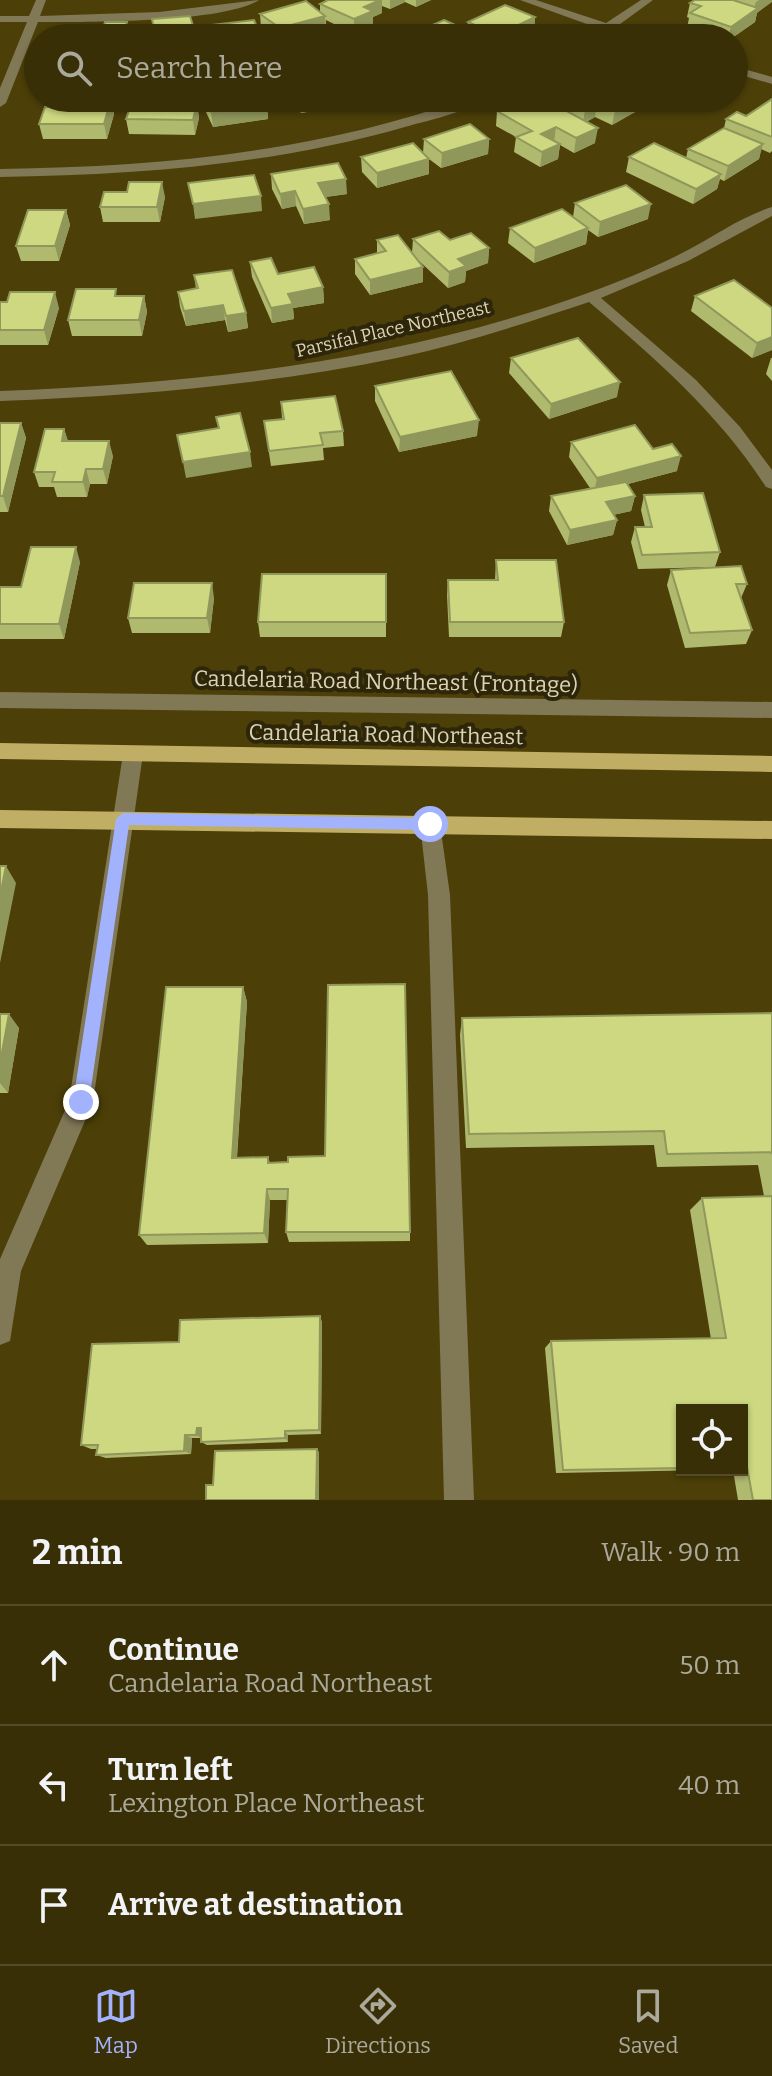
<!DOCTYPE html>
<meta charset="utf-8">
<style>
body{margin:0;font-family:Bitter,serif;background:#443b14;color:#f1f3f6}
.controls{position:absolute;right:24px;bottom:24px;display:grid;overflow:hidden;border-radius:0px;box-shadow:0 2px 6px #0004}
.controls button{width:72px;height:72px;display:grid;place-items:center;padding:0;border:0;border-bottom:2px solid #534a28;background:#392f06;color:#f1f3f6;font:40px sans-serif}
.stop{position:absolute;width:24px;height:24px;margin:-18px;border:6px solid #a3b2fd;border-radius:50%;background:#fff}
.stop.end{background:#a3b2fd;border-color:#fff;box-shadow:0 2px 8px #0008}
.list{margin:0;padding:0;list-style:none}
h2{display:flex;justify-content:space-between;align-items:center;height:104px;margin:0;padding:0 32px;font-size:34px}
h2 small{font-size:26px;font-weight:400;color:#aba99b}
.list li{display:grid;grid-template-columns:52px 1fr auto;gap:24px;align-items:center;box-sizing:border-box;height:120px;padding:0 32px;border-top:2px solid #534a28}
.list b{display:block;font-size:30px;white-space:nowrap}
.list p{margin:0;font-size:26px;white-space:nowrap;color:#aba99b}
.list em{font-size:26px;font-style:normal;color:#aba99b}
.icon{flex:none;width:44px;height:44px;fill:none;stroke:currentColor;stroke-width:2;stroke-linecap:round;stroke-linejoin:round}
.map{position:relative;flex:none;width:772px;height:1500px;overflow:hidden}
.search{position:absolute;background:#392f06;box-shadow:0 2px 6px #0004;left:24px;right:24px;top:24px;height:88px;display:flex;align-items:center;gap:20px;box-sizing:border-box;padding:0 28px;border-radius:44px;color:#aba99b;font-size:30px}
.sheet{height:464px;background:#392f06}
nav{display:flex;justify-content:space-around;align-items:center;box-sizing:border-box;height:112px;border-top:2px solid #534a28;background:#392f06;font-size:22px;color:#aba99b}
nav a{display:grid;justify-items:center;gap:4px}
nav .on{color:#a3b2fd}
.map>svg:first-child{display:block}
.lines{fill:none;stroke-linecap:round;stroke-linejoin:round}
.minor{fill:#817856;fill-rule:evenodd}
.major{fill:#c1ae65;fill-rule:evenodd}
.wall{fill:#b0ba6f}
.shaded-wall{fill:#90975a}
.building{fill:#cdd881;stroke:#90975a;stroke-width:2}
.route{fill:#a3b2fd}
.labels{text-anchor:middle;stroke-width:8;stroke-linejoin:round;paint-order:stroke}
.far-street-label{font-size:18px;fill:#dcd3b3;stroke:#2d260a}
.street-label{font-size:22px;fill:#dcd3b3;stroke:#2d260a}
</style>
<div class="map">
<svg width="772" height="1500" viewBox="0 0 772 1500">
<rect width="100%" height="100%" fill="#4c3f08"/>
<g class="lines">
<g class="minor">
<path d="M36,0H46L40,16L159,12L259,0C223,23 85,22 38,22L6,103L0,107V88L27,22H0V16H29Z"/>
<polygon points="520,0 536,0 606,23 641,0 653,0 616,27 645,38 628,38 608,31 598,38 585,38 598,28"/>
<polygon points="734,66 772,77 772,84 734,73"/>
<path d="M468,98H485C465,113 429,120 405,127C272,165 137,175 0,177V169C161,167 316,152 468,98Z"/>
<path d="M772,207V216L688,261L601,298L696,380L740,427L772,470V489L766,487C719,414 655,358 589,302C526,323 462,344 397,358C266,385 134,396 0,401V391C199,383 396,362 585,294C618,282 654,268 686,251C713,237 742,216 772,207Z"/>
<polygon points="0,692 772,702 772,718 0,708"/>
<polygon points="133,746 140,748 143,754 93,1102 21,1271 10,1341 0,1345 0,1259 69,1101 123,754 126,748"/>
<polygon points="430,815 437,818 440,824 450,895 474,1500 444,1500 428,895 420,824 423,818"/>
</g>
<g class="major">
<polygon points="0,743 772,756 772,772 0,759"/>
<polygon points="0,810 772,821 772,839 0,828"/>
</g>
</g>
<g class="wall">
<polygon points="328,0 431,0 416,7 405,2 390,9 382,6 382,13 373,17 373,25 354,34 326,20 326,30 298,38 274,38 261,28 260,14 320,12 320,4"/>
<polygon points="695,0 772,0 757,13 755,22 732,38 719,38 687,28 689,18 687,17 690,3"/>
<polygon points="535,17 534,31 520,38 402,38 467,31 468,22"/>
<polygon points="205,98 267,104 268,119 213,127 206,112"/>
<polygon points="292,98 359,98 359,103 301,113"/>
<polygon points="553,98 651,98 643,103 637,100 635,112 612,125 595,117 586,122 595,143 574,153 560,145 558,159 540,167 514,152 516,137 496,126 497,111 553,103"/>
<polygon points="111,99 114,114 107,139 43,139 39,124 65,107"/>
<polygon points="772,99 772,151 770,153 761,149 759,159 724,181 720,179 717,189 693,204 626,172 629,157 686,158 688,149 724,128 726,119 746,116"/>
<polygon points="197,103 199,118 195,135 129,134 126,119"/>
<polygon points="424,139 489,139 488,154 441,168 429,159 429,174 377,188 362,172 361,157 423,153"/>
<polygon points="271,174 347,194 325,197 330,220 304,224 296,206 282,209 272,189"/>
<polygon points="165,197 160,222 103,222 100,207"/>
<polygon points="575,203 648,219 598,237 588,230 586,244 534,263 508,243 510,228 573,217"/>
<polygon points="66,210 70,225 59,261 21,261 16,246"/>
<polygon points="413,239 450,240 489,248 488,263 466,271 465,282 448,288 416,258 423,282 370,295 355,274 355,259 377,253 377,240 412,253"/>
<polygon points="250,262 278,274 323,287 324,303 293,308 294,319 272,323 252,277"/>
<polygon points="194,275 246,313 248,328 228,332 225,320 186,326 180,307 178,292 196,289"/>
<polygon points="118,296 144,296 147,312 142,336 72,336 68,320"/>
<polygon points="695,296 772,308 772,350 752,358 691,311"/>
<polygon points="0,302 59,308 48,345 0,345"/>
<polygon points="511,358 617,397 549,419 509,373"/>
<polygon points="771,358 772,358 772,381 766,374"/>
<polygon points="375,386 477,436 399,452 375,401"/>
<polygon points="281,402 343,431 344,446 323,448 324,460 271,466 264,421 282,419"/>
<polygon points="0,423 21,423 26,438 8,512 0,512"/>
<polygon points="64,429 68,441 113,456 107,484 90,484 87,497 57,497 54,487 39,487 34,472"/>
<polygon points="571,442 653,449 677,471 628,484 635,496 631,511 613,515 617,520 613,535 567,545 549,511 551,496 590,488 569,457"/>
<polygon points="644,495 720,552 715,567 638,569 631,542 635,527 645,527 641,510"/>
<polygon points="496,560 564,622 561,637 449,637 447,595 448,580 495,580"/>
<polygon points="80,562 64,639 0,639 0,587 21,587"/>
<polygon points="671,570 747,584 741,598 752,630 746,644 685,648 667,585"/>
<polygon points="386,574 386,637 260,637 258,622"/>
<polygon points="214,598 210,633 132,633 128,618"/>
<polygon points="243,987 247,1002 237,1158 268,1157 270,1163 410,1232 410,1241 289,1242 286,1232 287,1200 270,1200 268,1243 147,1245 139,1235"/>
<polygon points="772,1013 772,1500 738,1500 733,1470 742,1470 742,1410 682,1410 682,1470 706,1470 556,1473 545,1348 551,1341 711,1339 690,1210 702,1198 764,1196 758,1165 657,1167 654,1145 466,1148 460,1035 462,1018"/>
<polygon points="0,1014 19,1028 8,1093 0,1093"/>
<polygon points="320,1316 322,1323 321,1434 288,1435 288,1442 207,1445 201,1442 201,1438 192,1438 191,1454 106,1458 96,1455 97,1449 91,1449 81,1445 179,1342"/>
</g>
<g class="shaded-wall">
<polygon points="380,0 382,0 382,13 373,17 373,25 354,34 354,19 364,7"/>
<polygon points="390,0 405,0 405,2 390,9"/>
<polygon points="416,0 431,0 416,7"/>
<polygon points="759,0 772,0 772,2 757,13 755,22 732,38 728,38 731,27 753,11 756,2"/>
<polygon points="325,16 326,30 298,38 280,38 280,28"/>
<polygon points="535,17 534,31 520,38 498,38 498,35"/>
<polygon points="127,22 129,38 122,38"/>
<polygon points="300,98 359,98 359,103 301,113"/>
<polygon points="637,98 635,112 612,125 615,110"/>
<polygon points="111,99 114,114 107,139 104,124"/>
<polygon points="597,102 595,117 583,124 585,109"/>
<polygon points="197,103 199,118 195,135 193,120"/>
<polygon points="267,104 268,119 213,127 211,112"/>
<polygon points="556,127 554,142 541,134"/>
<polygon points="598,128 595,143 574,153 576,138"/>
<polygon points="489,139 488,154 441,168 442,153"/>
<polygon points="560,144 558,159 540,167 542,152"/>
<polygon points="763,144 759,159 724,181 728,166"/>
<polygon points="429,159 429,174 377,188 377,173"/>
<polygon points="721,174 717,189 693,204 696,189"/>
<polygon points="346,179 347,194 319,198 318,183"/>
<polygon points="162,182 165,197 160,222 157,207"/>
<polygon points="295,191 296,206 282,209 280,194"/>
<polygon points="261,196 262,211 195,219 193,204"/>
<polygon points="329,204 330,220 304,224 303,209"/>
<polygon points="651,204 648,219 598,237 600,222"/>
<polygon points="66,210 70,225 59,261 55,246"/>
<polygon points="588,228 586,244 534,263 535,248"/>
<polygon points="489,248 488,263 466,271 465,282 448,288 449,272 458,259"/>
<polygon points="423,267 423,282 370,295 370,280"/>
<polygon points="323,287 324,303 293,308 294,319 272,323 271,308 288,294"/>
<polygon points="55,292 59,308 48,345 44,330"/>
<polygon points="144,296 147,312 142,336 139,320"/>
<polygon points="223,305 225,320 186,326 184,311"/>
<polygon points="246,313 248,328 228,332 226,316"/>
<polygon points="772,337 772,350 752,358 757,343"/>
<polygon points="620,382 617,397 549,419 551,404"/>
<polygon points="479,420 477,436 399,452 400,437"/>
<polygon points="21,423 26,438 8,512 3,496"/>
<polygon points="64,429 69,445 62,441"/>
<polygon points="109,441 113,456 107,484 103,469"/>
<polygon points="250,452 252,467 186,478 183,462"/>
<polygon points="681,456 677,471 594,493 597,478"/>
<polygon points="86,469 90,484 87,497 83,482"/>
<polygon points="635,496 631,511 603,517 606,502"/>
<polygon points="617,520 613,535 567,545 570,530"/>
<polygon points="76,547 80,562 64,639 59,624"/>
<polygon points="212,583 214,598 210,633 207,618"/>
<polygon points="6,866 16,883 0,963 0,896"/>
<polygon points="243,987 247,1002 236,1169 232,1158"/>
<polygon points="9,1014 19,1028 8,1093 0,1083 0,1063"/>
<polygon points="267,1189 270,1200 268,1243 264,1233"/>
<polygon points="320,1316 322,1323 321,1434 319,1430"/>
<polygon points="197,1428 203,1431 202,1438 196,1435"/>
<polygon points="285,1431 288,1435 288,1442 285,1438"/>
<polygon points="185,1435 192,1438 191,1454 184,1451"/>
<polygon points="317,1449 319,1452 319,1500 316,1500"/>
</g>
<g class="building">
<polygon points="328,0 380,0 364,7 373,11 354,19 320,4"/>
<polygon points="695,0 733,0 758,8 731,27 690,13 701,6 690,3"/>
<polygon points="306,1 325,16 280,28 260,14"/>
<polygon points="505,5 535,17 498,35 468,22"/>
<polygon points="190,16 197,38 137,38 135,31 154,29 152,19"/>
<polygon points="254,20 262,38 207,38 202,26"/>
<polygon points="444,20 484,38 402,38"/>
<polygon points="105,22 127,22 122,38 100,38"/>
<polygon points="205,98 264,98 267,104 211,112"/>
<polygon points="528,98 543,98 598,128 576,138 556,127 541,134 560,144 542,152 516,137 532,131 497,111"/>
<polygon points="561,98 636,98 615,110 597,102 585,109"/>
<polygon points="67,99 111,99 104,124 39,124 45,107 65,107"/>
<polygon points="772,99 772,137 726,119 737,112 746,116"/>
<polygon points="132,102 197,103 193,120 126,119"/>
<polygon points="470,124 489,139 442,153 424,139"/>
<polygon points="724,128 763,144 728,166 688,149"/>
<polygon points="413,143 429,159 377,173 361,157"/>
<polygon points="654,143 721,174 696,189 629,157"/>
<polygon points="338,163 346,179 318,183 329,204 303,209 295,191 280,194 271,174"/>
<polygon points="254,175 261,196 193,204 188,183"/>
<polygon points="129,182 162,182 157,207 100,207 104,192 127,192"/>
<polygon points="626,185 651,204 600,222 575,203"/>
<polygon points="562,209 588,228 535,248 510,228"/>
<polygon points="28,210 66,210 55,246 16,246"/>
<polygon points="439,231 450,240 471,233 489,248 458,259 466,266 449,272 413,239"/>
<polygon points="398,235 423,267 370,280 355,259 386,251 377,240"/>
<polygon points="271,258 278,274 314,267 323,287 288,294 293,304 271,308 250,262"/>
<polygon points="232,270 246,313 226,316 223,305 184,311 178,292 198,288 194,275"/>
<polygon points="734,280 772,308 772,337 757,343 695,296"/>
<polygon points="76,289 116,289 115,296 144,296 139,320 68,320"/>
<polygon points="10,292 55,292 44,330 0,330 0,302 7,302"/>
<polygon points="578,338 620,382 551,404 511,358"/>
<polygon points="451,371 479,420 400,437 375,386"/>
<polygon points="335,396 343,431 320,433 323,445 269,451 264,421 284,419 281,402"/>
<polygon points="240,413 250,452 183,462 177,435 219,428 216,417"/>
<polygon points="0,423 21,423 3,496 0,496"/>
<polygon points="635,425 653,449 672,444 681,456 597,478 571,442"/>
<polygon points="45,429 64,429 62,441 109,441 103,469 86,469 83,482 52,482 55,472 34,472"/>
<polygon points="626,482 635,496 606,502 617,520 570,530 551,496"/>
<polygon points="703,493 720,552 642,555 635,527 652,527 644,495"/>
<polygon points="31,547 76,547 59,624 0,624 0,587 21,587"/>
<polygon points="496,560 556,560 564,622 450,622 448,580 498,580"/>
<polygon points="741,566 747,584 736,584 752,630 690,633 671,570"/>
<polygon points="262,574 386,574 386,622 258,622"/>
<polygon points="134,583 212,583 207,618 128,618"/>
<polygon points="0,866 6,866 0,896"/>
<polygon points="405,984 410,1232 286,1232 288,1189 267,1189 264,1233 139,1235 166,987 243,987 232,1158 268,1157 268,1163 288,1162 288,1157 325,1156 328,985"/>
<polygon points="772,1013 772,1154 771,1152 667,1154 664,1131 469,1134 462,1018"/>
<polygon points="0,1014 9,1014 0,1063"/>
<polygon points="772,1196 772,1500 753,1500 747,1467 742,1467 742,1410 682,1410 682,1468 563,1470 551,1341 726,1338 702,1198"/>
<polygon points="320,1316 319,1430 285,1431 285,1438 201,1442 201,1428 197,1428 196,1435 185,1435 184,1451 96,1455 98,1445 81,1445 92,1344 179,1342 180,1320"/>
<polygon points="317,1449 316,1500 206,1500 206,1485 213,1485 215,1451"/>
</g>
<polygon class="route" points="123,813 430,818 437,824 430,830 129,825 89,1102 81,1110 73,1102 116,819"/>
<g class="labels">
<g class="far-street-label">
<text transform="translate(393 329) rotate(-13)" y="6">Parsifal Place Northeast</text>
</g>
<g class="street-label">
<text transform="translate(386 681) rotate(1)" y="8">Candelaria Road Northeast (Frontage)</text>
<text transform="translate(386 734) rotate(1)" y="8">Candelaria Road Northeast</text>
</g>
</g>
</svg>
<div class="controls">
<button><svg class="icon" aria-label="locate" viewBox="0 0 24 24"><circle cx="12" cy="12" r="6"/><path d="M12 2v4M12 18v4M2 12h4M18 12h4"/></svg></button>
</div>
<div class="stop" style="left:430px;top:824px"></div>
<div class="stop end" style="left:81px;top:1102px"></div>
<div class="search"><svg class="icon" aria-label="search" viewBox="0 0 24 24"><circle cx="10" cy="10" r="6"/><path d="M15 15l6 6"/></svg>Search here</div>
</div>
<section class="sheet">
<h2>2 min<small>Walk · 90 m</small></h2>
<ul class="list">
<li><svg class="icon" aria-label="ahead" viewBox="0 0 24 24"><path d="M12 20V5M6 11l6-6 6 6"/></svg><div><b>Continue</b><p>Candelaria Road Northeast</p></div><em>50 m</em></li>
<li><svg class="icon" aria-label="left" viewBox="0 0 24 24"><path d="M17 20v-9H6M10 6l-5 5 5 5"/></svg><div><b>Turn left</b><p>Lexington Place Northeast</p></div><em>40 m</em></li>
<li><svg class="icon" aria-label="arrive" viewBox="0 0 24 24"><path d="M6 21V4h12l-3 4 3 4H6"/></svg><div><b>Arrive at destination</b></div></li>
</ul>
</section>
<nav>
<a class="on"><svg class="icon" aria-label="map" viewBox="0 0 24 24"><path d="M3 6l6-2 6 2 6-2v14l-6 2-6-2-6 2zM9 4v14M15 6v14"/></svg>Map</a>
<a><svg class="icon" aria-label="directions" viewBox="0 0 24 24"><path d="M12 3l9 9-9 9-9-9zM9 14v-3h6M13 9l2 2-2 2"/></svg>Directions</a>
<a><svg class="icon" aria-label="saved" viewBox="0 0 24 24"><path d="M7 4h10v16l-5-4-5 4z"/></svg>Saved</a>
</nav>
